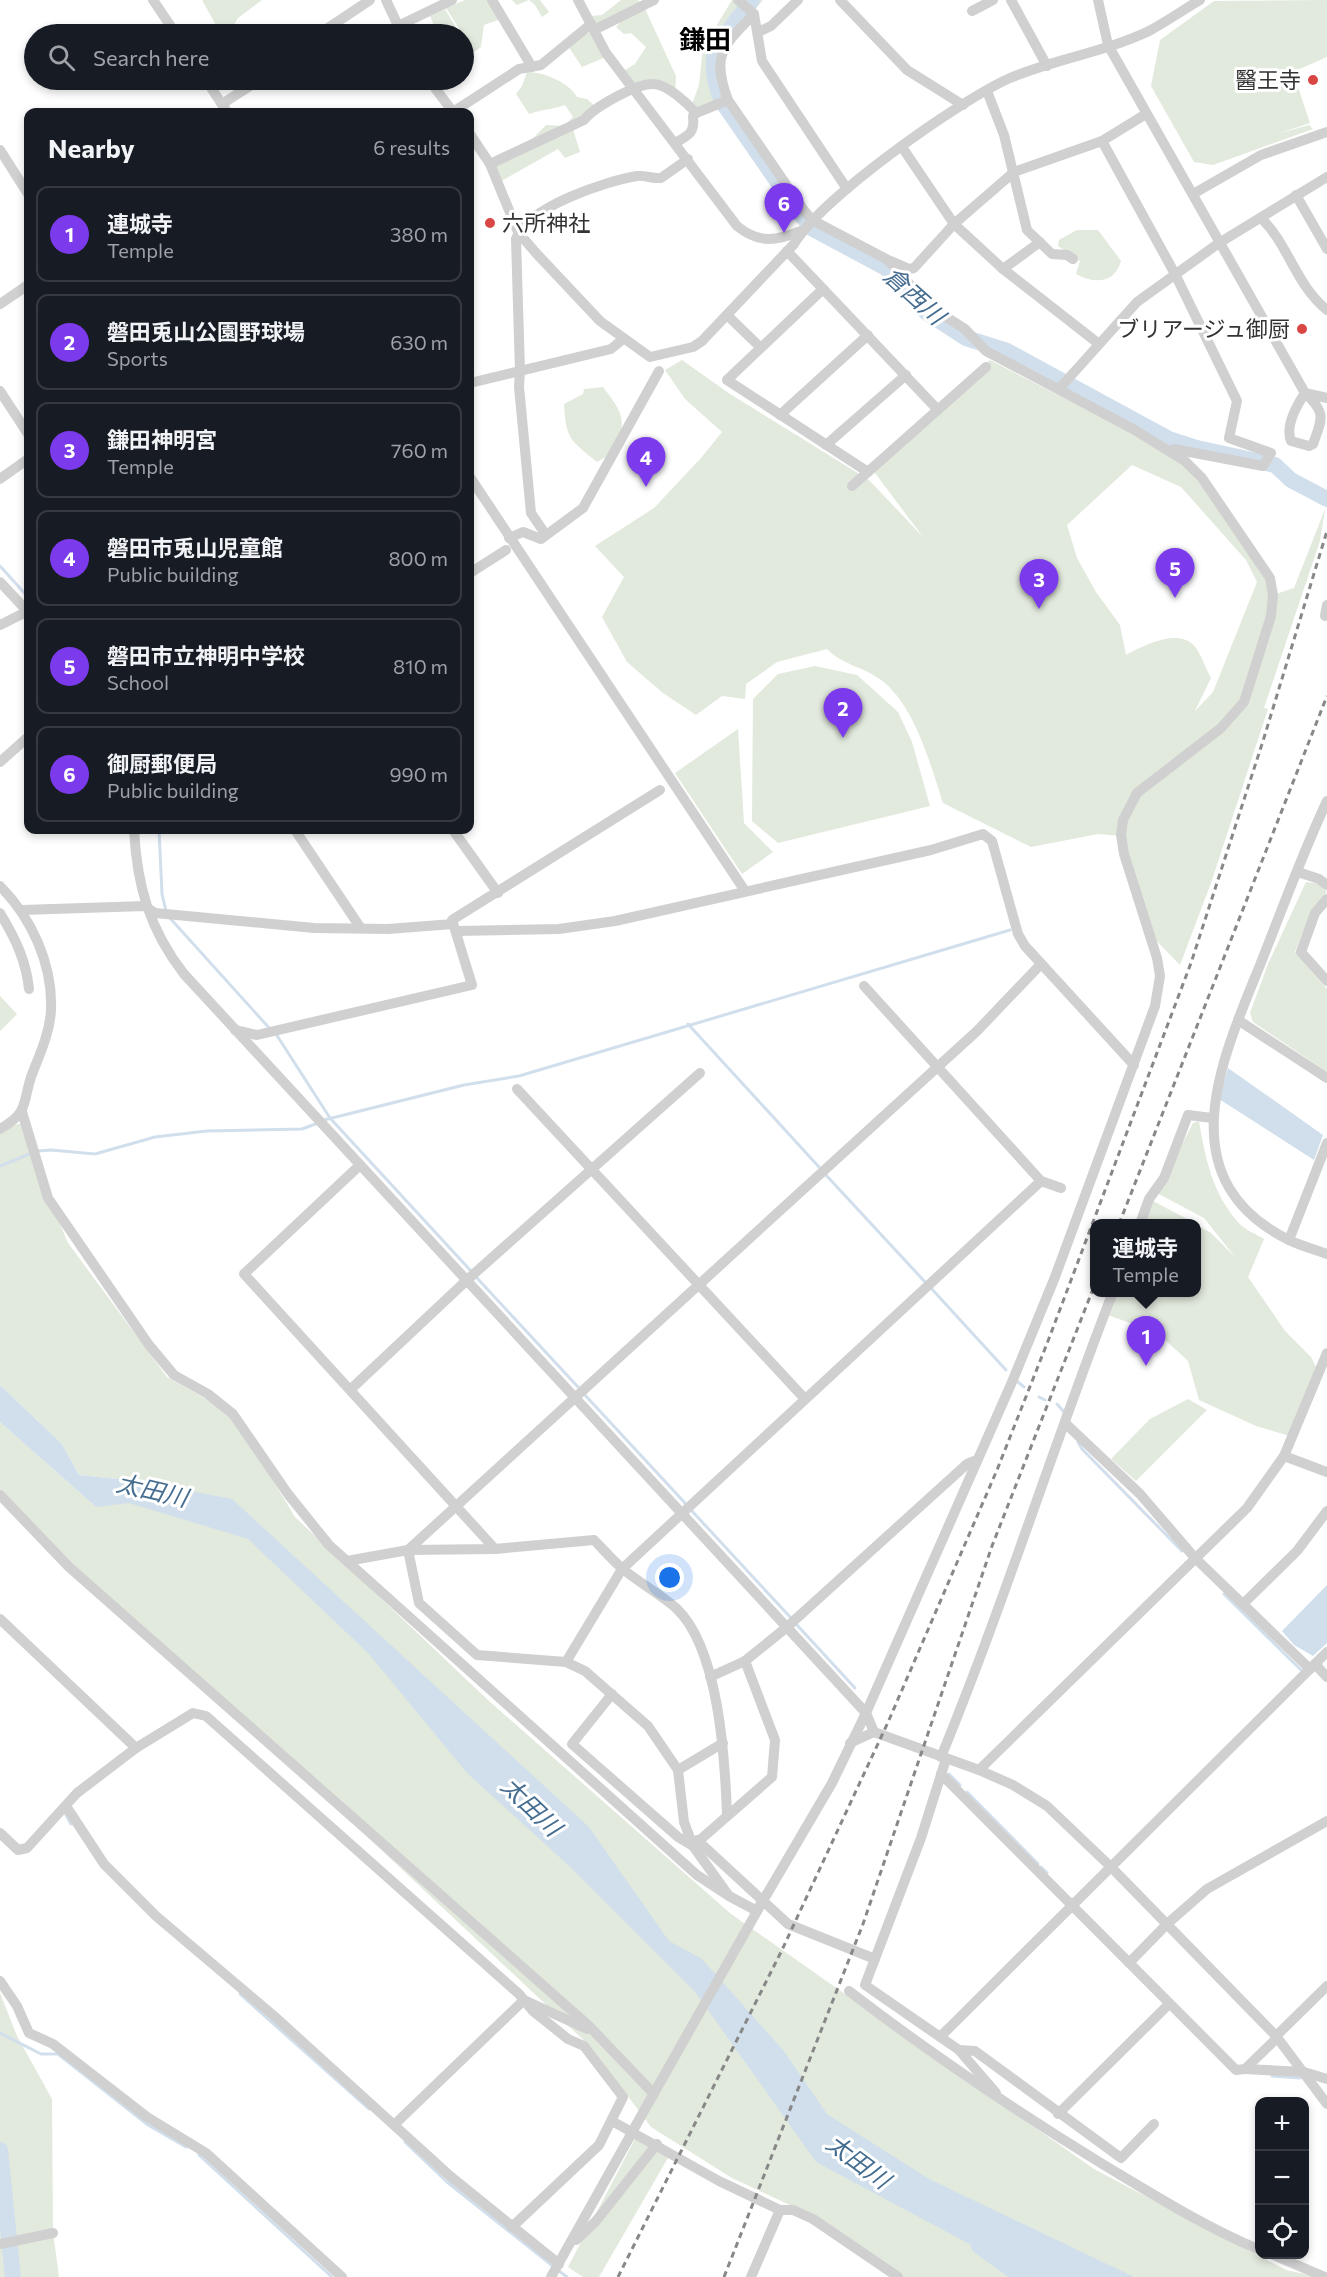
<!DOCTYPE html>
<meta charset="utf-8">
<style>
body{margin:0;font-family:Commissioner,"Noto Sans JP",sans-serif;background:#20242c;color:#f1f3f6}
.controls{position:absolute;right:18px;bottom:18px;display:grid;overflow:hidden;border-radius:12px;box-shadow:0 3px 9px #0003}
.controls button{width:54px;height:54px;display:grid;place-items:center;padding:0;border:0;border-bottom:2px solid #363941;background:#171b24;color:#f1f3f6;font:30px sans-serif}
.you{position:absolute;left:670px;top:1578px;width:21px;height:21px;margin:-15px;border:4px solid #fff;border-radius:50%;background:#1a73e8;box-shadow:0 0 0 9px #1a73e833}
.badge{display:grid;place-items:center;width:39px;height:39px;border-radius:50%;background:#7c3aed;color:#fff;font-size:20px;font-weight:700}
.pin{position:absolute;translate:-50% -50px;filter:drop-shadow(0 2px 3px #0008)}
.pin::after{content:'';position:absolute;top:32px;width:21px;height:18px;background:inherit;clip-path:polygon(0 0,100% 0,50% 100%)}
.popup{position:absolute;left:1090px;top:1219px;width:111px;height:78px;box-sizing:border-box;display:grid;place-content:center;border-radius:12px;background:#171b24;filter:drop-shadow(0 2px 4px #0005);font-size:20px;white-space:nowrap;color:#9ea1a6}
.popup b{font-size:22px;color:#f1f3f6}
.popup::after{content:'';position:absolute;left:50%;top:100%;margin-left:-12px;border:12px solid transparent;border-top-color:#171b24}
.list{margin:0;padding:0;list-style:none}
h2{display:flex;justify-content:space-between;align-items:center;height:78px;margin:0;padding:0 24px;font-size:26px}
h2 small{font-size:20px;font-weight:400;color:#9ea1a6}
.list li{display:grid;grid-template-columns:39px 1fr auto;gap:18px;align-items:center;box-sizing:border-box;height:96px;margin:0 12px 12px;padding:0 12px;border:2px solid #363941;border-radius:12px}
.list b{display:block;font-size:22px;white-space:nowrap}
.list p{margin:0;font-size:20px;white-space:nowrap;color:#9ea1a6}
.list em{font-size:20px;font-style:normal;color:#9ea1a6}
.icon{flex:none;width:33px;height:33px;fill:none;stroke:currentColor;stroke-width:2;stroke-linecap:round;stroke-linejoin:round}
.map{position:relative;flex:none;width:1327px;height:2277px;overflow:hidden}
.search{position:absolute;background:#171b24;box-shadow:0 3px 9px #0003;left:24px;top:24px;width:450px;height:66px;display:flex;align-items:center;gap:15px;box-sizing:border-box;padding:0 21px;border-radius:33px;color:#9ea1a6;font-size:22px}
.panel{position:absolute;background:#171b24;box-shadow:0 3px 9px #0003;left:24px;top:108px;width:450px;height:726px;border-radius:12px}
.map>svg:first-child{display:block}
.green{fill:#e2e9dd;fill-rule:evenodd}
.water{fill:#d1dfec}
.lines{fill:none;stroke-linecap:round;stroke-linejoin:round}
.stream{stroke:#d1dfec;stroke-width:3}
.river{stroke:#d1dfec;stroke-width:16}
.minor{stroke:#d0d0d0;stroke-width:10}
.rail{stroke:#888;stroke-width:3;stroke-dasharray:6 4.5;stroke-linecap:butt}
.minor-bridge{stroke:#d0d0d0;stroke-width:10}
.poi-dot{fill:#d94745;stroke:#fff;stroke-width:2}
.labels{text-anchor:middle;stroke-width:6;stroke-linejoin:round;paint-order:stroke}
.poi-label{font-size:22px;fill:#333;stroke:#fff;text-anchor:end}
.water-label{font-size:24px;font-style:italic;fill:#456d90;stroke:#fff}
.quarter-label{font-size:26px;font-weight:bold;fill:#000;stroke:#fff}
</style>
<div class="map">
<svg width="1327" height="2277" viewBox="0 0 1327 2277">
<rect width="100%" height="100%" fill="#fff"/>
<g class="green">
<polygon points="202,0 262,0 238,18 228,34 221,34"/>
<polygon points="465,0 490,0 501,19 484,25 481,47 474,52 446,8"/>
<polygon points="512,0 540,0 549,12 542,17 535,5 529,0 517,5"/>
<polygon points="621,0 638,0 645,9 676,76 675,94 655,84 634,88 625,70 635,64 646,47 631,33 624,34 616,27 626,16 596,29 590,16 602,15"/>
<polygon points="732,0 763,0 723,49 728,100 706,110 691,107 699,85 703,48"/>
<polygon points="1327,0 1327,57 1293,72 1310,123 1277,134 1309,125 1313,129 1213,165 1194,162 1151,86 1160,40 1214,1"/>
<polygon points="445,9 460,34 437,33 430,16"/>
<polygon points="593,32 606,57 582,67 566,43 583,34"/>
<path d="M527,72C544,72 568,82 577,97L587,99L596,107L572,126L580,152L565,158L558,149L498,183L490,165L533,138L546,125L564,126L573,117L565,105C552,110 542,109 529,114L516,94L522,86Z"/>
<path d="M1077,230H1098L1121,261C1114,284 1095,284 1076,274L1080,261L1058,246L1059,240Z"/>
<path d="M682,360L730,394L869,480L923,537L872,469L990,360L1087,410L1133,429L1185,465L1250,546L1273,595L1294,588L1325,509L1320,541L1264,708L1268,709L1211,883L1180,965L1149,933L1121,836L1098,834L1031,847L943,803C930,764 917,712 885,683C868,668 842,665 827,649L777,662L746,684L745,699L722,696L696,715L663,693L627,662L602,617L624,577L595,546L654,508L701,458L722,432L685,399L665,370ZM1132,465L1181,487L1246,560L1257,582L1213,692L1195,711L1211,678C1206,669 1202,657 1196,648C1180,626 1143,646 1126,655L1120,625L1096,592L1077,558L1067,525ZM1244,702L1250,705L1242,706L1233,722L1195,747L1235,715Z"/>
<path d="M603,387C624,415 627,419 614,452L597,462C570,440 566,439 564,404L583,394L584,389Z"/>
<polygon points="815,666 857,675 898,712 912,742 930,806 778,843 752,821 753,699 778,674"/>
<polygon points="738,729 744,823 773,852 742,874 675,773"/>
<polygon points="1306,882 1320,884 1327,892 1312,909 1295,952 1327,989 1327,1072 1253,1022 1250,1013 1268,964"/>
<polygon points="0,996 17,1014 0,1031"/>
<path d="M1199,1121C1205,1157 1212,1192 1237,1221C1243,1229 1256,1234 1264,1239L1248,1277L1285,1331L1311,1357L1319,1373L1293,1437L1256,1426L1199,1400L1188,1361L1146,1322L1130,1323L1105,1314L1115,1293L1197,1292V1225L1211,1233L1235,1257L1204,1218L1157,1193L1193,1123Z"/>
<polygon points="25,1123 43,1184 68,1243 167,1377 233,1414 295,1517 489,1701 731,1914 1094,2169 1286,2270 1319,2277 902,2277 826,2222 732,2178 651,2127 591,2047 244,1721 13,1509 0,1493 0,1422 96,1507 137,1481 79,1475 62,1444 0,1385 0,1127"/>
<polygon points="1149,1199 1195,1223 1139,1224"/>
<polygon points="1188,1399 1207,1410 1136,1481 1111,1459 1150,1419"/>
<polygon points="0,1993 17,2036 52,2099 53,2232 59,2277 0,2277"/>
<polygon points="636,2137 669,2156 599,2277 583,2277 568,2267"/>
</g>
<g class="water">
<polygon points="1228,1068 1323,1135 1314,1160 1219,1099"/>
<polygon points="0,1385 62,1444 79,1475 138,1481 232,1499 589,1827 669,1941 702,1959 783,2050 827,2114 929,2179 1134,2277 1031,2277 816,2162 696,1993 568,1865 467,1773 368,1653 248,1539 129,1503 96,1507 0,1422"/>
<polygon points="1327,1585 1327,1643 1313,1656 1294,1645 1282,1631"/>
</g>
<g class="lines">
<g class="stream">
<polyline points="0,566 28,597"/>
<polyline points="159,830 162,894 166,911"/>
<polyline points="169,917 271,1030"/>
<polyline points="688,1024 819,1167"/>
<polyline points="276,1034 330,1118 471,1271"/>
<polyline points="324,1120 464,1085 519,1076 1010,930"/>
<polyline points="38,1151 51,1150 95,1154 155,1137 207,1131 302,1129 318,1123"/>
<polyline points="0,1166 32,1153"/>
<polyline points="825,1174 926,1283"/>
<polyline points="477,1278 578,1387"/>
<polyline points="930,1287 1006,1370"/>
<polyline points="1018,1382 1024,1387"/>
<polyline points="584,1394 685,1503"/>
<polyline points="1039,1397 1045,1400"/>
<polyline points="1057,1404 1065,1413"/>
<polyline points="1078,1442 1082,1449 1182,1551"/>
<polyline points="691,1510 791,1618"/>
<polyline points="1224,1594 1301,1670"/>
<polyline points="797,1625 855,1688"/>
<polyline points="949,1774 960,1785"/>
<polyline points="967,1792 1038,1864"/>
<polyline points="64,1811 71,1824"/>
<polyline points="1041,1867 1047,1873"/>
<polyline points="240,1994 369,2109"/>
<polyline points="0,2033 41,2054 58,2054 148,2125 186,2147"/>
<polyline points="1272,2076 1300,2078"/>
<polyline points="405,2142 447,2182 554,2267"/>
<polyline points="199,2155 332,2277"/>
<polyline points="559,2271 567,2277"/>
</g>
<g class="river">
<path d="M752,0L716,47C711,66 715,86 723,103L797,210L813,229L886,268L926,312L966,338L1007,351L1169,439L1197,448L1275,465L1291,480L1327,499"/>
<polyline points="0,2150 13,2277"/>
<polyline points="979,2246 1022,2277"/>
</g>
<g class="minor">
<polyline points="153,0 176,34"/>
<polyline points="386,0 402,34"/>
<polyline points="492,0 532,67"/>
<path d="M578,0L606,53L737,226C759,244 776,241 801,231"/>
<polyline points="738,0 754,14 762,61 847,189"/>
<polyline points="840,0 907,70 963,105"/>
<polyline points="1011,0 1047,66"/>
<path d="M1098,0L1108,45L1305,393C1327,413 1322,419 1313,444L1309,446L1291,441C1285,426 1297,405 1305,393"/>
<polyline points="972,11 993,0"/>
<path d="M754,14C723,46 711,55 728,100L803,209L812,220L888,260L929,306L965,329L986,351L1133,429L1185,461L1202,478L1270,578L1273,595L1271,616L1244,702L1221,728L1137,793L1123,820L1121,835L1124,854L1157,958L1160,976L1155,1006L1055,1277L1012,1382L866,1713L832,1783L767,1894"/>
<polyline points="398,26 452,0"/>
<polyline points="594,30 654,0"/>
<polyline points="758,32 771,26 798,0"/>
<polyline points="319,34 370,0"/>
<polyline points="206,80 227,112"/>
<polyline points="429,80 453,112"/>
<polyline points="987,91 1004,135 1027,230 1052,254 1067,255 1073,259"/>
<polyline points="222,104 259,80"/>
<polyline points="453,112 519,69 541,65 591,24"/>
<path d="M470,134L490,164L518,232L536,253L600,321L650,357L693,347L702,341L794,244C821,198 960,100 1010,78C1055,59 1105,52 1149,31C1166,22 1183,10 1200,0"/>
<polyline points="1102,141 1175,274 1237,401 1229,438 1271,453 1263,466 1174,449 1171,451"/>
<path d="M675,143C689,135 695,133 693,116L696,113"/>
<polyline points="902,147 954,224 1003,269 1099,344"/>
<polyline points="0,150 28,194"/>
<path d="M490,164L584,120C594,107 637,83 654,84C668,85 687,103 696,113L728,100"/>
<polyline points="1193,194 1261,155 1327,132"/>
<polyline points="1296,195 1327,249"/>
<path d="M1261,218C1289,245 1295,284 1327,310"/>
<polyline points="787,251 938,410"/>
<polyline points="891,261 909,269 914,268 954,224 1014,172 1102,141 1146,114"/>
<polyline points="1003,269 1040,242"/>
<polyline points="823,289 727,380 868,472"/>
<polyline points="0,304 28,285"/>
<polyline points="727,315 760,347"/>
<polyline points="470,383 611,349 623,339"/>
<polyline points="1059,389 1137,302 1219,243 1327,177"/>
<polyline points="0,391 28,434"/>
<polyline points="1305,393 1327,398"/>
<polyline points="780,415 868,335"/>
<polyline points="826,445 906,375"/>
<polyline points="470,477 745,891"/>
<polyline points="0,479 28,459"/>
<polyline points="852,486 986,367"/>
<path d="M546,535L531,513L519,387L520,371L516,239C527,207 606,181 637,176C645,175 653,179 661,178L688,159"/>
<polyline points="509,538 523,532 541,539 583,508 659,371"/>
<polyline points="470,573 506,550"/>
<polyline points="0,582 28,612"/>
<polyline points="1325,616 1327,605"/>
<polyline points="0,625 28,611"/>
<polyline points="0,762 28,737"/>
<path d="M1327,801C1302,854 1282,910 1260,965C1222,1059 1166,1179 1289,1240C1301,1246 1314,1249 1327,1254"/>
<path d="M134,830C137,885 149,929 184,974L866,1713L874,1732L979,1770L1013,1785L1047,1806L1111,1867L1276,2036L1327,2104"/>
<polyline points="295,830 360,927"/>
<polyline points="453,830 498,893"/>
<polyline points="1298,872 1319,879 1327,885"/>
<path d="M0,886C31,917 53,964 51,1010C50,1033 39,1056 31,1077C22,1105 29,1112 0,1129"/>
<polyline points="1327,899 1315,913 1301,952 1327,981"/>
<polyline points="22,910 145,906 155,913 314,928 388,929 453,924"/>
<path d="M0,913C15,938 26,960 29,989"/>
<polyline points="456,931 559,929 615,921 931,850 983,834 992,841 1018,934 1025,946 1134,1065"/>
<polyline points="864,986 1041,1181 1061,1188"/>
<polyline points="1238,1020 1327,1078"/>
<polyline points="235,1030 257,1035 472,985 452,920 660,790"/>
<polyline points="517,1089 805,1399"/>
<polyline points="22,1112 48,1198 149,1345 174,1375 208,1394 233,1414 288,1494 329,1545 697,1875 729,1896 757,1911"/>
<polyline points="360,1165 244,1274 495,1549"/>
<polyline points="1140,1224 1149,1199 1164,1178 1188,1115 1212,1118"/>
<polyline points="1289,1240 1327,1143"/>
<polyline points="351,1389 467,1280 700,1073"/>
<polyline points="1066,1424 1140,1494 1195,1558 1310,1669"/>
<polyline points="1284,1456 1327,1472"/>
<polyline points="0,1495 69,1567 588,2025 654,2094"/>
<path d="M347,1561L408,1550L495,1549L594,1540C604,1550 613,1561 624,1570C640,1583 660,1594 676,1608C719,1648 725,1759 727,1815"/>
<polyline points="1243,1604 1297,1551 1327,1511"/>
<polyline points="0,1619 136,1748 193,1713 206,1716 519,1994 533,2011 568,2039 584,2046 623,2097 599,2145 512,2227"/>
<polyline points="566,1662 622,1569 1041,1181"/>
<polyline points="1315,1664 1327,1677"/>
<polyline points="710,1677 745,1661 787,1627 967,1464 977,1460"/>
<polyline points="612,1694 572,1744 678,1837 693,1846 772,1777 775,1740 745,1661"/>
<polyline points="850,1743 874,1732"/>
<path d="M941,1757C1004,1604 1053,1446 1113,1292"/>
<polyline points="946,1759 921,1838 865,1985 959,2050 975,2051 1121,2158 1154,2124"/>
<polyline points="678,1770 723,1743"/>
<polyline points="979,1770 1247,1508 1284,1456 1327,1353"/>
<polyline points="941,1774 1236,2070 1245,2069 1277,2038"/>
<polyline points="66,1806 104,1864 156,1916 274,2016 450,2176 559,2264"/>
<polyline points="0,1833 18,1850 27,1848 77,1793 136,1748"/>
<polyline points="697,1840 788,1924 875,1959"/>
<polyline points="729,1896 693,1846 684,1822 678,1770 648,1726 585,1671 566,1662 477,1655 419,1603 408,1550 977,1031 1041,964"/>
<polyline points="1129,1963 1167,1924 1207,1889 1327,1821"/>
<polyline points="0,1981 17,2006 29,2033 53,2044 147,2117 206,2153 342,2277"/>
<path d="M849,1991C931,2054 1016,2111 1104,2165C1154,2195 1205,2227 1260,2250"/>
<polyline points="1276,2036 1327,1986"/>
<polyline points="940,2037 1327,1652"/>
<polyline points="959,2050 996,2093"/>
<polyline points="1245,2069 1304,2072 1327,2079"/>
<polyline points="1058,2114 1169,2004"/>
<polyline points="612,2121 719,2181 780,2210 793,2210 813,2219 898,2277"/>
<polyline points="395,2124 524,2000 587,2029"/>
<polyline points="636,2125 760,1906"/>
<polyline points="576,2240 596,2221 657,2144"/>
<polyline points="0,2244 53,2233"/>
<polyline points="1271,2254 1325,2277"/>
<polyline points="551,2277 629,2138"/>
<polyline points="751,2277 780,2210"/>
</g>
<g class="rail">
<polyline points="1119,1224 1327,696"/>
<polyline points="618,2277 782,1950 889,1720 997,1470 1048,1341 1191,963 1263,741 1327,531"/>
<polyline points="724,2277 863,1924 992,1546 1095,1284"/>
</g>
<g class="minor-bridge">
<polyline points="760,1905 767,1894"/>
<polyline points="629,2138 636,2125"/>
</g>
</g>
<g class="poi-dot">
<circle cx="1313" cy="80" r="6"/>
<circle cx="490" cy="223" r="6"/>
<circle cx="1302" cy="329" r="6"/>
</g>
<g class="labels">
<g class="poi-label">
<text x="1301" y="88">醫王寺</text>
<text x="502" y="231" text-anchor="start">六所神社</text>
<text x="1290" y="337">ブリアージュ御厨</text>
</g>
<g class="water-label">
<text transform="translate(914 296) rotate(42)" y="8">倉西川</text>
<text transform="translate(152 1491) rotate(13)" y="8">太田川</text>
<text transform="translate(531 1807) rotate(44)" y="8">太田川</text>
<text transform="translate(858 2162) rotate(37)" y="8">太田川</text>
</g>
<g class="quarter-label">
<text x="705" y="49">鎌田</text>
</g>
</g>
</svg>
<div class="controls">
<button>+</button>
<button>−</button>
<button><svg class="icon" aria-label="locate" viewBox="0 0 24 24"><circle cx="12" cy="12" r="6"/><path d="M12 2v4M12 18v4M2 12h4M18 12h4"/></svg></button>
</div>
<div class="you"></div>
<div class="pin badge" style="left:1146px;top:1366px">1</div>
<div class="popup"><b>連城寺</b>Temple</div>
<div class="pin badge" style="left:843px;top:738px">2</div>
<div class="pin badge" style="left:1039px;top:609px">3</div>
<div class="pin badge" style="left:646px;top:487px">4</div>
<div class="pin badge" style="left:1175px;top:598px">5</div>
<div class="pin badge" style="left:784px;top:233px">6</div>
<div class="search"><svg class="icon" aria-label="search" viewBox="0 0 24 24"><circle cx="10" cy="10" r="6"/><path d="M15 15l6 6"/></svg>Search here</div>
<section class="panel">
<h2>Nearby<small>6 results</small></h2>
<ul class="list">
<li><span class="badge">1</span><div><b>連城寺</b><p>Temple</p></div><em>380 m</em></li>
<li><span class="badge">2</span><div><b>磐田兎山公園野球場</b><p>Sports</p></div><em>630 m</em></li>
<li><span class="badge">3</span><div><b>鎌田神明宮</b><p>Temple</p></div><em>760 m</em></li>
<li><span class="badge">4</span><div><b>磐田市兎山児童館</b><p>Public building</p></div><em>800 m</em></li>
<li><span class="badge">5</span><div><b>磐田市立神明中学校</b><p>School</p></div><em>810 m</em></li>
<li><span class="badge">6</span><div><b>御厨郵便局</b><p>Public building</p></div><em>990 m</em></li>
</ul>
</section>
</div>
